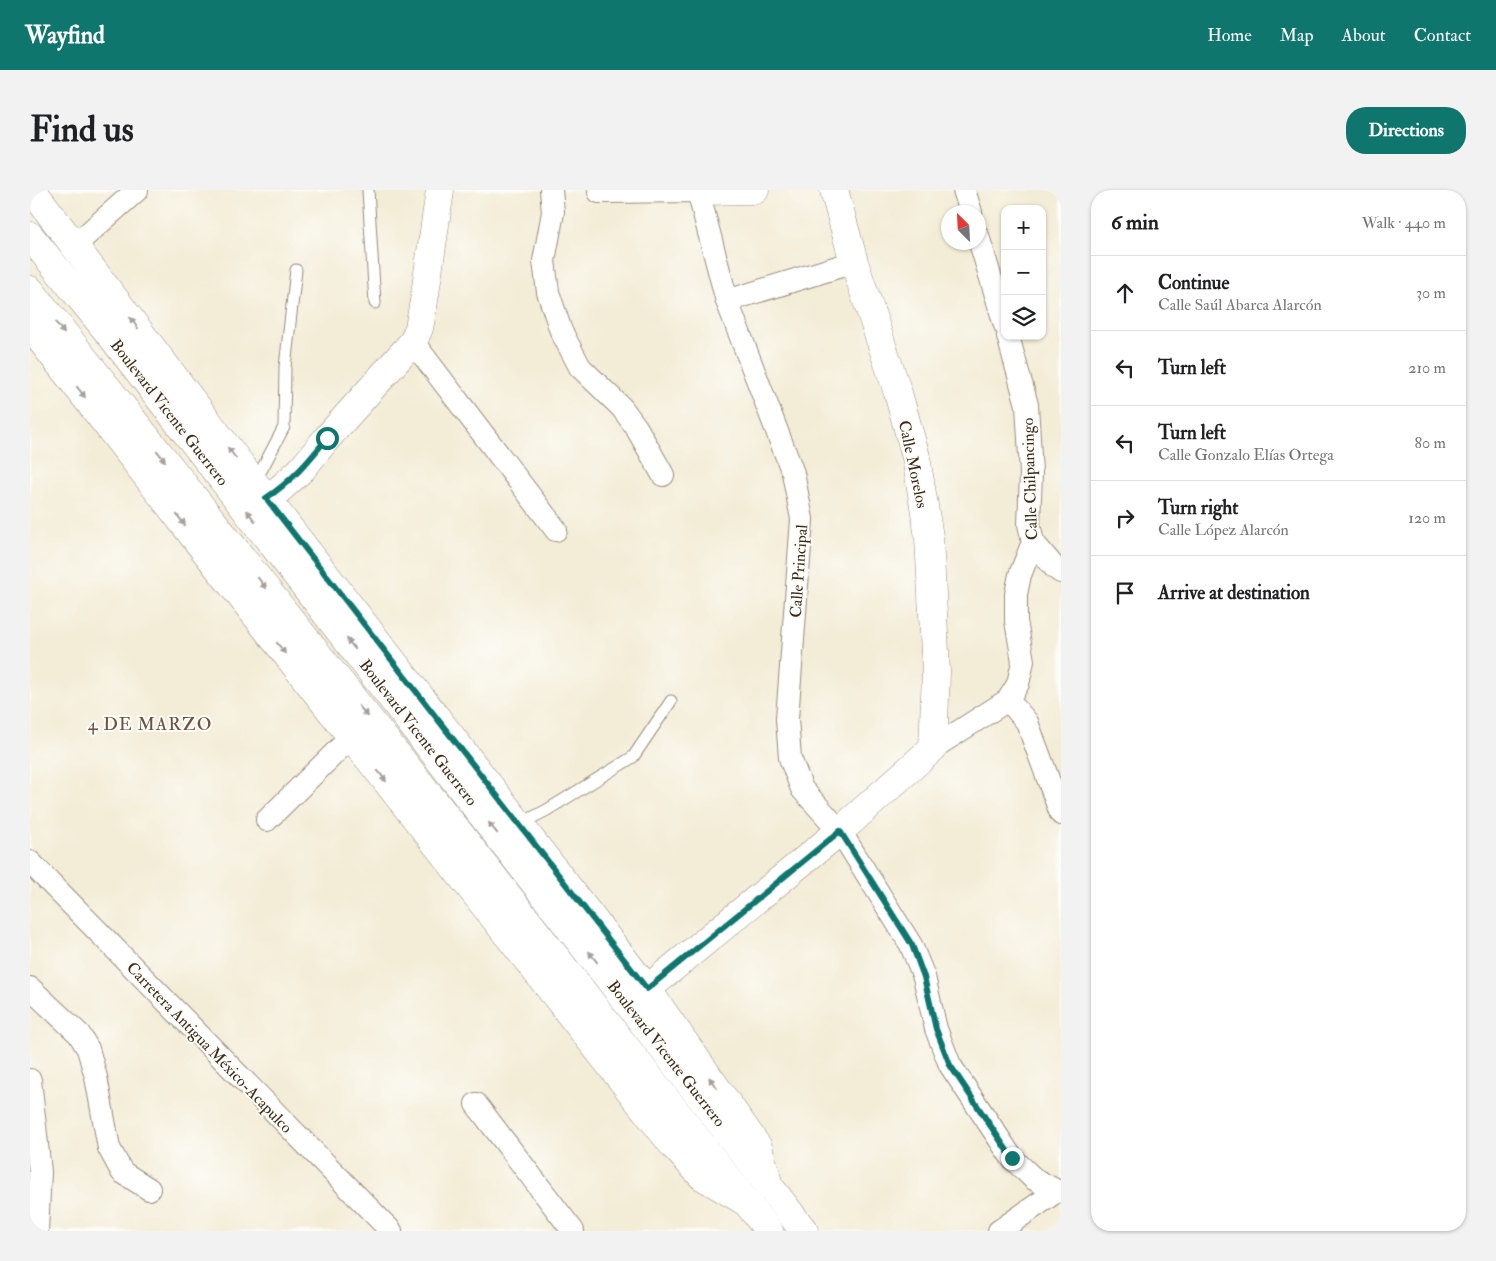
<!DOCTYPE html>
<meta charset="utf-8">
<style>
body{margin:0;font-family:"IM FELL Double Pica",serif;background:#f2f2f2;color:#202124}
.controls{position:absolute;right:15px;top:15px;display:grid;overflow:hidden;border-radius:10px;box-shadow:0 1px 4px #0004}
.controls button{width:45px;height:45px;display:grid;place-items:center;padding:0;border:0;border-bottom:1px solid #e0e0e0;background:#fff;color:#202124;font:25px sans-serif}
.compass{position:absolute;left:911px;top:15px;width:45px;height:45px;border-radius:50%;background:#fff;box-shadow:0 1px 4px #0004;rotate:336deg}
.stop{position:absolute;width:15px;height:15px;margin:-11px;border:4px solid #0f766e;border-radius:50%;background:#fff}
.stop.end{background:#0f766e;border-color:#fff;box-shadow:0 1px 5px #0008}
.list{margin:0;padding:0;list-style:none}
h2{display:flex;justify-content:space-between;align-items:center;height:65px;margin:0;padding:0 20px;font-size:21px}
h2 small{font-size:16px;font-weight:400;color:#757577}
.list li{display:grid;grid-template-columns:32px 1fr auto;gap:15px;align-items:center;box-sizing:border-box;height:75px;padding:0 20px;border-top:1px solid #e0e0e0}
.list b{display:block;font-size:19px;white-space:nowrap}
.list p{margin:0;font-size:16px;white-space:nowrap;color:#757577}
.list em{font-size:16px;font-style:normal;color:#757577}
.icon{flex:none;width:28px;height:28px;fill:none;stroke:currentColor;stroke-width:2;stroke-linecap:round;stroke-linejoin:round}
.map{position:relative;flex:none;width:1031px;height:1041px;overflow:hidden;border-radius:20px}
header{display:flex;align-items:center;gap:30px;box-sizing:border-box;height:70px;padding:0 25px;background:#0f766e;color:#fff}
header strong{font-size:24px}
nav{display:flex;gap:28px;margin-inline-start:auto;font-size:18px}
.intro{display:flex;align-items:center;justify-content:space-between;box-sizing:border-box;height:120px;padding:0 30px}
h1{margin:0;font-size:35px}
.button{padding:12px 22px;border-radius:20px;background:#0f766e;color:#fff;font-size:18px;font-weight:700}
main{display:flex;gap:30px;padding:0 30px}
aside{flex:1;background:#fff;border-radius:20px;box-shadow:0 1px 4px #0004}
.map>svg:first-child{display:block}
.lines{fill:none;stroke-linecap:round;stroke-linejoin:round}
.lane-casing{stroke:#978b7a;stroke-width:13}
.street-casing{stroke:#978b7a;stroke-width:24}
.secondary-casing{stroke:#978b7a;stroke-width:29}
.highway-casing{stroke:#978b7a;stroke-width:29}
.lane{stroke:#fff;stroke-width:11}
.street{stroke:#fff;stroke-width:22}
.secondary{stroke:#fff;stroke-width:28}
.highway{stroke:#fff;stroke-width:28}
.oneway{fill:#a79f9a}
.route{stroke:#0f766e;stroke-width:6}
.labels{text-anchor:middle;stroke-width:4;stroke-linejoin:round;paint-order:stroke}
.street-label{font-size:16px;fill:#3b2a1e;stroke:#fdfcf7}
.neighbourhood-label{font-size:18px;letter-spacing:1px;fill:#6d5243;stroke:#fdfcf7}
</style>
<header>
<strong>Wayfind</strong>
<nav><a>Home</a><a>Map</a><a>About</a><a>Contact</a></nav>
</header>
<div class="intro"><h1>Find us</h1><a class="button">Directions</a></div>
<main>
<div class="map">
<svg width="1031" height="1041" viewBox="0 0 1031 1041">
<rect width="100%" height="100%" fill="#fdfcf7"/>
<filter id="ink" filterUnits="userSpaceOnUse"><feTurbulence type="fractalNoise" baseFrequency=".02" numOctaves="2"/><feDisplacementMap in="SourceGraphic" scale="10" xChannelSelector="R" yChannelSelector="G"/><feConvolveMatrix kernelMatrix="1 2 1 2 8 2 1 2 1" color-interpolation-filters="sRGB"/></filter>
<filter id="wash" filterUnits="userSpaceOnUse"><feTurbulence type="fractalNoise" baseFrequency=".0096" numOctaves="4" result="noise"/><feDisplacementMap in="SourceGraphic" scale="20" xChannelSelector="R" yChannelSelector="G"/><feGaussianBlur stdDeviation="1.12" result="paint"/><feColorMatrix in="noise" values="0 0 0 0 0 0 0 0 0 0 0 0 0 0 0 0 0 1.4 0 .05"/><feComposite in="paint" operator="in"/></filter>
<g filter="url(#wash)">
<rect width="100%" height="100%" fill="#f3ecd6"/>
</g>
<g filter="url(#ink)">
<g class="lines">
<defs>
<g id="lane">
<polyline points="338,0 345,113"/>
<polyline points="223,291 232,279 254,237 255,177 266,80"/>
<polyline points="490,634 517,620 603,567 641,511"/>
</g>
<g id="street">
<polyline points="521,0 523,22 514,71 518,102 531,141 550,177 592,218 606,237 633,285"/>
<polyline points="934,0 941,22"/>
<polyline points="569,2 668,1 697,111 763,283 772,329 757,529 760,568 772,599 810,641 881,755 894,787 906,839 920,875 982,968 1004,989 1027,1001"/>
<polyline points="948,46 975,135"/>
<polyline points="45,55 107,0"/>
<polyline points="697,111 824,72"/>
<polyline points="383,152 526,340"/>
<polyline points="1003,352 1025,378 1031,382"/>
<polyline points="978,510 997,532 1031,624"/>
<polyline points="903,558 978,510 988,494 993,471 986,431 986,404 990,385 1003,352 999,334 1001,283 997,215 978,146"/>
<polyline points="237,630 321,547"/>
<polyline points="0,672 361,1041"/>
<polyline points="0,798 49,844 58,859 66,887 79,958 92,982 119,999"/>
<polyline points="0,890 10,982 7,1041"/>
<polyline points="446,914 543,1041"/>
<polyline points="969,1041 1027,1001 1031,1001"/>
</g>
<g id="secondary">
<polyline points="2,0 236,308 617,799 728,957 739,996"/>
<polyline points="669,0 668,1 725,0"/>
<polyline points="0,136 168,352 643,955 672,986 716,1012"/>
<polyline points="236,308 250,299 272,279 297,248 383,152 389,138 394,111 410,0"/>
<polyline points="617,799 810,641 903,558 906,482 899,347 886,267 868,203 824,72 804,0"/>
</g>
<g id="highway">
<polyline points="0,46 82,147 774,1041"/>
<polyline points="0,100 430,644 739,1041"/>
</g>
</defs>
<use href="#lane" class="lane-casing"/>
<use href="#street" class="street-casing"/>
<use href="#secondary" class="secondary-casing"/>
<use href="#highway" class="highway-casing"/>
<use href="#lane" class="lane"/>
<use href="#street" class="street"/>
<use href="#secondary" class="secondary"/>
<use href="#highway" class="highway"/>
</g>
<defs><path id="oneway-solid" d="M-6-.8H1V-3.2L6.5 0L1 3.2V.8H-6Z" transform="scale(1.25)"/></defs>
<g class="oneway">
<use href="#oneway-solid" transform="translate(104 133) rotate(-127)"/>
<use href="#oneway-solid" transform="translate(30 138) rotate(52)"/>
<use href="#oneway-solid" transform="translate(51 202) rotate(52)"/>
<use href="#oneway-solid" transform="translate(202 263) rotate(-127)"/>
<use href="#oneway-solid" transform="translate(131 266) rotate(52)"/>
<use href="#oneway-solid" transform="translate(221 326) rotate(-128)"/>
<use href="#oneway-solid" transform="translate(151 330) rotate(52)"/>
<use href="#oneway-solid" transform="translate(232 393) rotate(52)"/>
<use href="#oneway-solid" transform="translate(321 454) rotate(-128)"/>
<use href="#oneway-solid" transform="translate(251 458) rotate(52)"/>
<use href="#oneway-solid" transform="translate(333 521) rotate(52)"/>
<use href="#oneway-solid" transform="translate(352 586) rotate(52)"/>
<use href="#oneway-solid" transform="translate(463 638) rotate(-128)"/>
<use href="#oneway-solid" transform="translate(563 767) rotate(-128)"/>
<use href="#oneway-solid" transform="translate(683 893) rotate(-125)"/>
</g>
</g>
<g class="lines" filter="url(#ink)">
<path class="route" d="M297,248C279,271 261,292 236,308L617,799L810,641L882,755L894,787L906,839L920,875L982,968"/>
</g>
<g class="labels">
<g class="street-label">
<text transform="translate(140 222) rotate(52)" y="6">Boulevard Vicente Guerrero</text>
<text transform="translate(884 274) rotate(78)" y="6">Calle Morelos</text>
<text transform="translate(999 289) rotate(-92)" y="6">Calle Chilpancingo</text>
<text transform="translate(768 381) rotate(-86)" y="6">Calle Principal</text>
<text transform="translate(389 542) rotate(52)" y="6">Boulevard Vicente Guerrero</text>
<text transform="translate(180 857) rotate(46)" y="6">Carretera Antigua México-Acapulco</text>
<text transform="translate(637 863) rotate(52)" y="6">Boulevard Vicente Guerrero</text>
</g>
<g class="neighbourhood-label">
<text x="120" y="540">4 DE MARZO</text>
</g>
</g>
</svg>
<div class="controls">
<button>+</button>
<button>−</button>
<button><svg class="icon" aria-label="layers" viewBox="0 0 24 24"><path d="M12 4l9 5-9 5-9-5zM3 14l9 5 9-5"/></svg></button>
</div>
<svg class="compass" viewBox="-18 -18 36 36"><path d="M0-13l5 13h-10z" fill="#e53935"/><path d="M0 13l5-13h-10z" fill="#757577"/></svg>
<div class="stop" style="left:297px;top:248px"></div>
<div class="stop end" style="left:982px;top:968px"></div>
</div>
<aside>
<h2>6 min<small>Walk · 440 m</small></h2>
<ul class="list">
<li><svg class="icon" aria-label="ahead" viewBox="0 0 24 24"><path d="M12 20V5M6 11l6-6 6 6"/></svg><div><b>Continue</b><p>Calle Saúl Abarca Alarcón</p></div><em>30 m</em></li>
<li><svg class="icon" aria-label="left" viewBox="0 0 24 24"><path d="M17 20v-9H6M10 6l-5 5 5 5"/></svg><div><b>Turn left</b></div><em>210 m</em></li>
<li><svg class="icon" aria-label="left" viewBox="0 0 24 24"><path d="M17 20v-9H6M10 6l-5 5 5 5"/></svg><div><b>Turn left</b><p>Calle Gonzalo Elías Ortega</p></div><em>80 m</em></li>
<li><svg class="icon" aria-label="right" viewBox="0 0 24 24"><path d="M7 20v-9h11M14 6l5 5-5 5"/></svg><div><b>Turn right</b><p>Calle López Alarcón</p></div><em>120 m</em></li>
<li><svg class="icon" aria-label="arrive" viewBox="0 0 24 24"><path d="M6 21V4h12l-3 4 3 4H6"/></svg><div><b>Arrive at destination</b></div></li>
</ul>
</aside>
</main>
